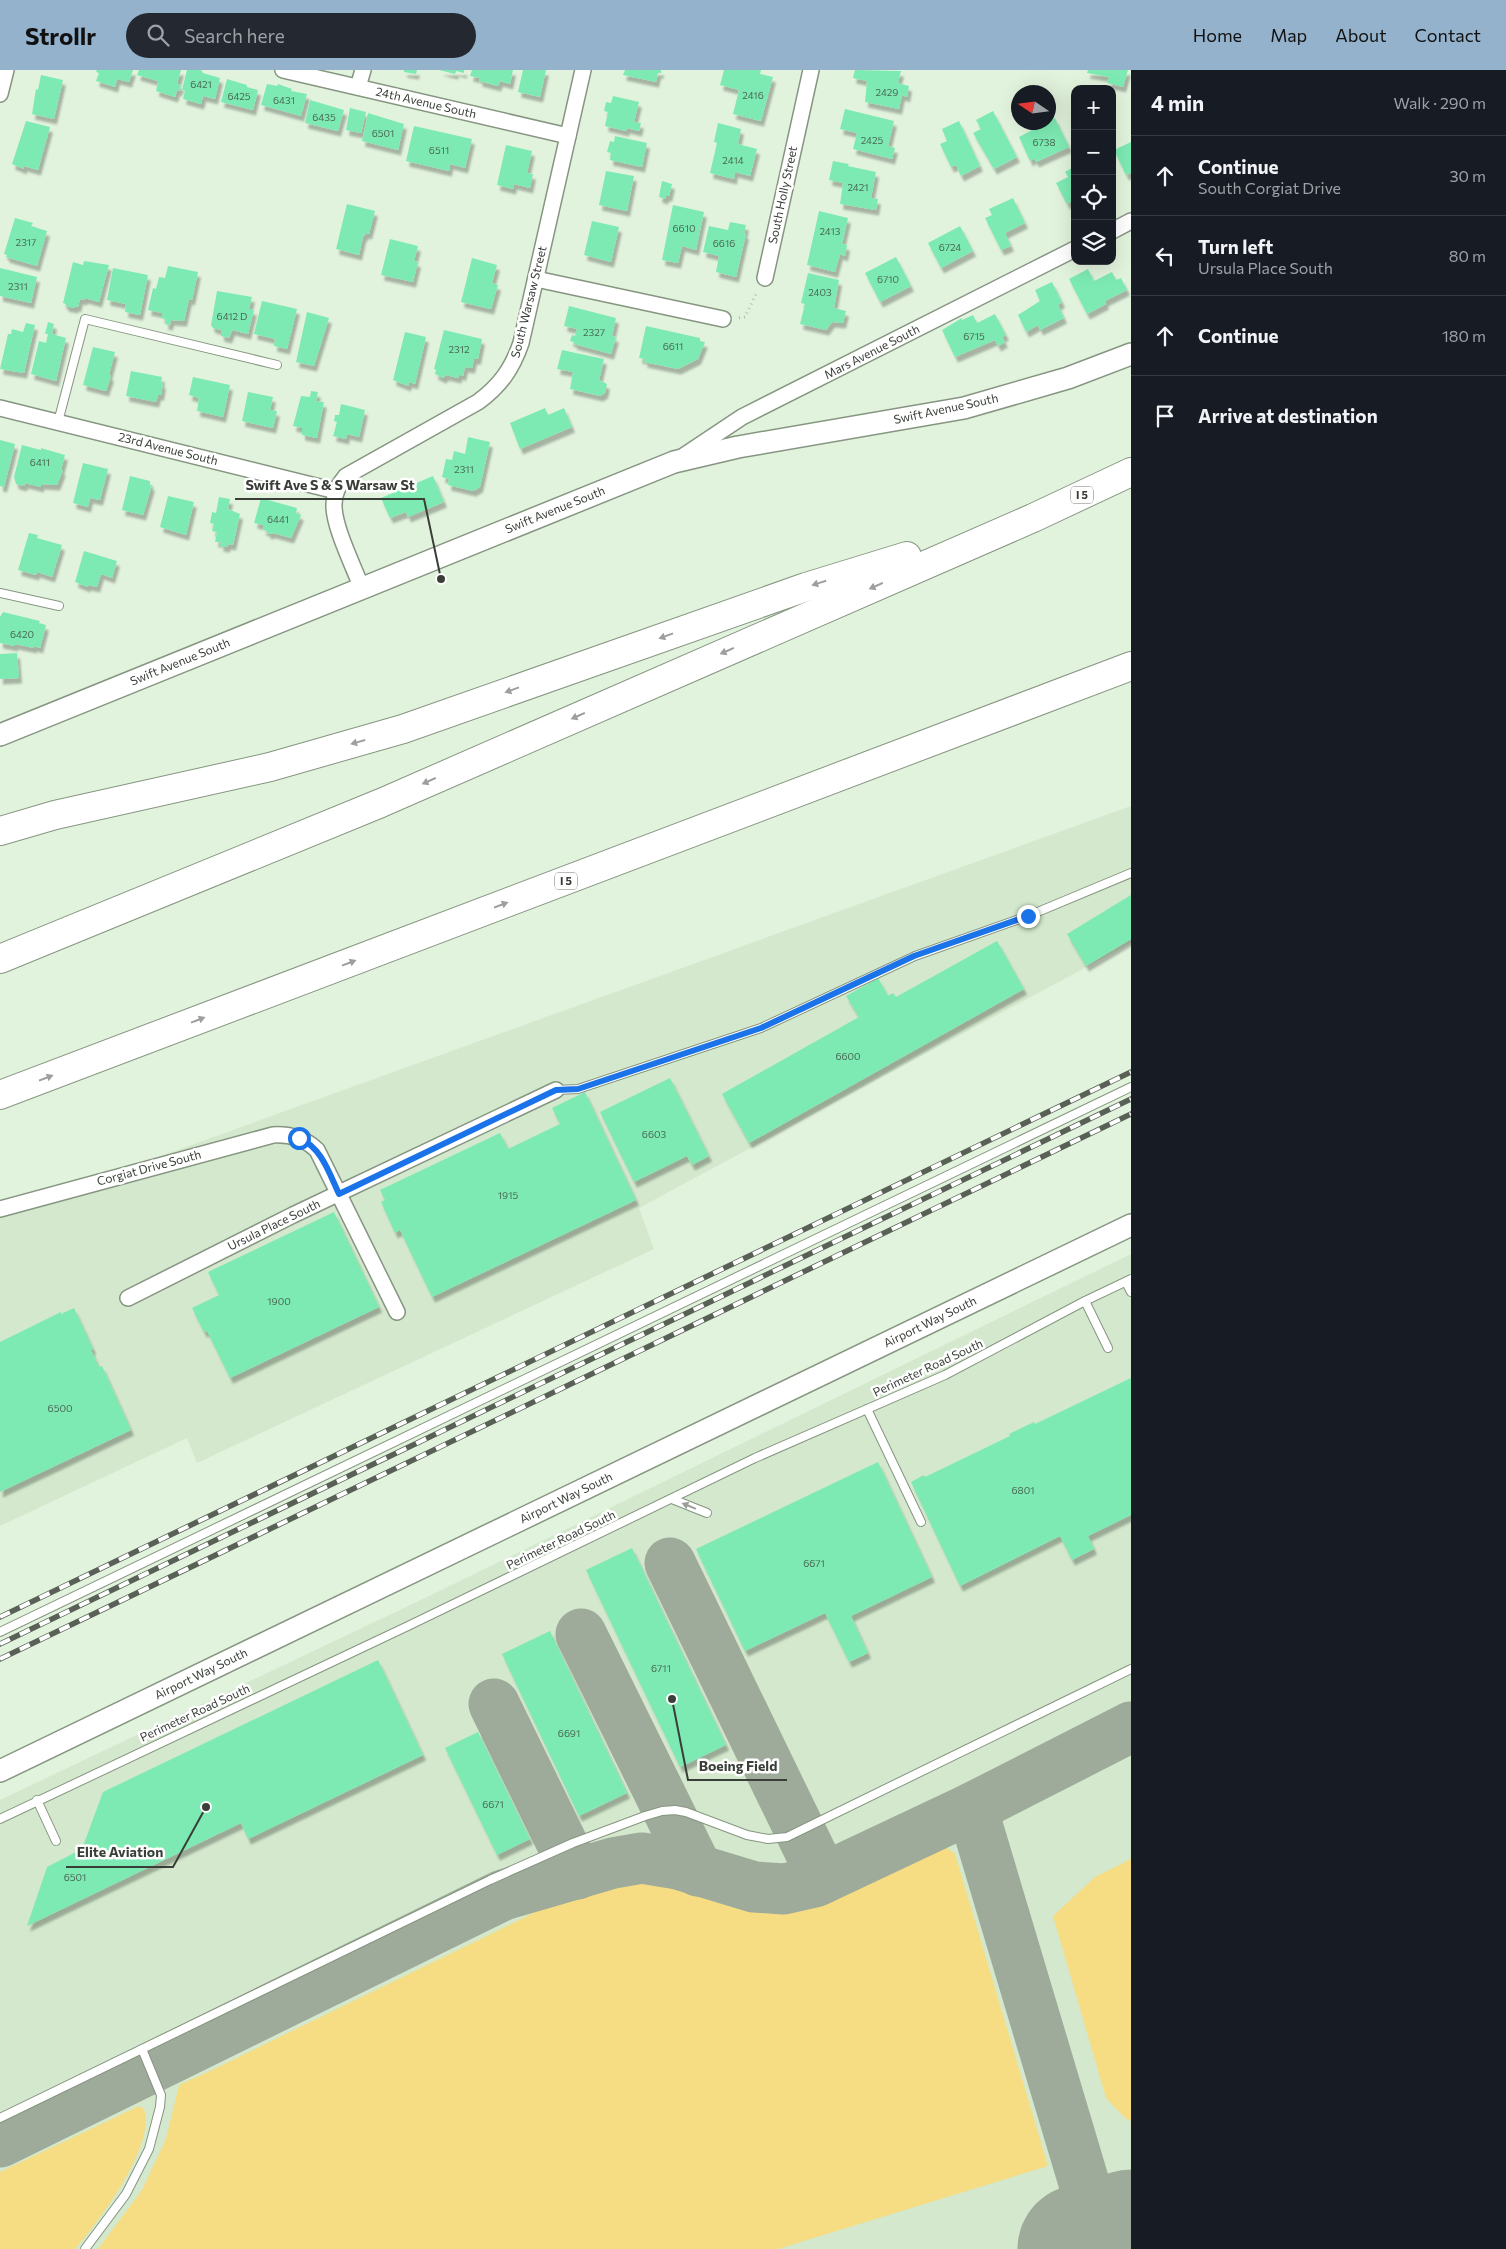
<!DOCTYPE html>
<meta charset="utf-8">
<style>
body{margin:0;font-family:Commissioner,sans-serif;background:#242831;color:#f1f3f6}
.controls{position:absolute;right:15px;top:15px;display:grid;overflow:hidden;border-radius:10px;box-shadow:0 5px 20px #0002}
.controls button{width:45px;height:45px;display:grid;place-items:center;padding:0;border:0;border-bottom:1px solid #363941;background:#171b24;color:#f1f3f6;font:25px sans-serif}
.compass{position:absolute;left:1011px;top:15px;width:45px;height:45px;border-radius:50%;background:#171b24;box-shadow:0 5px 20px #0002;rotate:283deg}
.stop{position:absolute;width:15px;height:15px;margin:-11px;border:4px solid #1a73e8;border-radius:50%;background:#fff}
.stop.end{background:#1a73e8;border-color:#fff;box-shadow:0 1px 5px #0008}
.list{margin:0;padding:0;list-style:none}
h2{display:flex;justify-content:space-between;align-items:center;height:65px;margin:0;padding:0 20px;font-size:21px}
h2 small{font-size:16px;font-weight:400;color:#9ea1a6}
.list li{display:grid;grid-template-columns:32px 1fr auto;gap:15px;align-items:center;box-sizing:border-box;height:80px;padding:0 20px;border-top:1px solid #363941}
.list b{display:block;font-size:19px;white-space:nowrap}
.list p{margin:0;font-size:16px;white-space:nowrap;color:#9ea1a6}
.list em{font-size:16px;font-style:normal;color:#9ea1a6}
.icon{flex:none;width:28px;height:28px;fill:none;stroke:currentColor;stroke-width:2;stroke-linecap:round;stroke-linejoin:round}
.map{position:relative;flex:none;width:1131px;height:2179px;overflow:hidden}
header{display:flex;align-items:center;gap:30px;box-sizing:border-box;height:70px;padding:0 25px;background:#94b2cc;color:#111}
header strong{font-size:24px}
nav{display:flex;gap:28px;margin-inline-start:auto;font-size:18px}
.search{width:350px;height:45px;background:#242831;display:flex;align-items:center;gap:12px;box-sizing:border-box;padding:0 18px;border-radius:28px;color:#9ea1a6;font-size:19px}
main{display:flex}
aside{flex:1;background:#171b24}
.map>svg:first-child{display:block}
.built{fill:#d3e8cc}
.green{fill:#f6dd84}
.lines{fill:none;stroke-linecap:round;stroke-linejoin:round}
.taxiway{stroke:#9eaa9a;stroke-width:51}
.runway{stroke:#9eaa9a;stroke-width:129}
.building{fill:#7deab3;filter:url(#shadow)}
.lane-casing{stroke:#869581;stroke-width:10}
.street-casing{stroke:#869581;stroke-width:18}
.secondary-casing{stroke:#869581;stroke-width:24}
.highway-casing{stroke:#869581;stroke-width:30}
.path{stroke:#aebbaa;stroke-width:3;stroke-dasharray:1 4;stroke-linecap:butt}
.lane{stroke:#fff;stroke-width:8}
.street{stroke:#fff;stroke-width:15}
.secondary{stroke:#fff;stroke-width:21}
.highway{stroke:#fff;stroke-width:28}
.rail-casing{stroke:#596156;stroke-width:5.5}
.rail{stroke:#fff;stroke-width:4;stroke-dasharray:11;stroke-linecap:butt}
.oneway{fill:#9c9f9b}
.route{stroke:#1a73e8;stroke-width:6}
.labels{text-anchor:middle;stroke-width:5;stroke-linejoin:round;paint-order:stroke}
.number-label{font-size:10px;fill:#4a6a56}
.shield{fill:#fff;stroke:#747973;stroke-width:1}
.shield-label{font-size:11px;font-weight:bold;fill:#393f37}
.street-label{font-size:12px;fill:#393f37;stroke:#fff}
.leader{fill:none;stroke:#393f37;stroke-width:2}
.callout-dot{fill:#393f37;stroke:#fff;stroke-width:2}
.callout-label{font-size:14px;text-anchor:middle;font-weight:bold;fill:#393f37;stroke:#fff;stroke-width:5;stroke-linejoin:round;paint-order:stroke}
</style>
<header>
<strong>Strollr</strong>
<div class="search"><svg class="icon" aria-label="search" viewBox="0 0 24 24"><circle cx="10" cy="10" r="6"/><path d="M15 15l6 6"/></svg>Search here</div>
<nav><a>Home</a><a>Map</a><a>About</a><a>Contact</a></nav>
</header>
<main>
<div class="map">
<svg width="1131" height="2179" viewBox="0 0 1131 2179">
<defs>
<filter id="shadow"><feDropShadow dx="3" dy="5.5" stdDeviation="1" flood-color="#0004"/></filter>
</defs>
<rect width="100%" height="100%" fill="#e2f3dd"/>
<g class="built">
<polygon points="1131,736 1131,873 639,1138 654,1179 197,1393 187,1368 0,1456 0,1144"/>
<polygon points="1131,1184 1131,2179 0,2179 0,1730 425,1528"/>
</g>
<g class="green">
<polygon points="927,1772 940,1773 955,1784 1048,2096 778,2179 98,2179 142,2120 166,2069 179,2015 210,2001 554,1833 615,1807 650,1798 787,1835 832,1823"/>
<polygon points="1131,1789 1131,2051 1125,2048 1106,2028 1053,1846 1095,1807"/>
<path d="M139,2036L144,2039C156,2076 99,2151 75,2179H0V2102Z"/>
</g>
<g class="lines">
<g class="taxiway">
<polyline points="670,1493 823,1808"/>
<polyline points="581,1564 698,1801"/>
<polyline points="494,1634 577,1804"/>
<polyline points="972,1738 1102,2173"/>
<polyline points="0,2072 503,1825 613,1793 642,1788 678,1794 754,1817 784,1819 815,1812 972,1738 1131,1657"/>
</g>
<polyline class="runway" points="1082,2179 1131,2164"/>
</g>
<g class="building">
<polygon points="97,0 133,0 129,12 117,9 115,17 96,11 99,3 96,2"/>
<polygon points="139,0 181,0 177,14 181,15 179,21 177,20 175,27 156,21 158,11 137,5"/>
<polygon points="187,0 201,0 203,3 220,8 215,29 203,26 201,34 183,29 185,21 182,20"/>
<polygon points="404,0 417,0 416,4 404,2"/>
<polygon points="439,0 464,0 464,3 456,1 455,4"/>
<polygon points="472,0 513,0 510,14 500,11 498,16 479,11 480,8 470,6"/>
<polygon points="523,0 546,0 540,27 518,22"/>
<polygon points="625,0 661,0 661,3 658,3 656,12 623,5"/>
<polygon points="724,0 761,0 760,4 773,7 761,51 733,44 739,20 720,15"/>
<polygon points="855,0 901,1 898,13 909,16 907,27 902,25 899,39 865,32 867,11 853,8"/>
<polygon points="1088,0 1128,0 1123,17 1107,13 1109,7 1087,3"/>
<polygon points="41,5 63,10 54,49 32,44 36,19 38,20"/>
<polygon points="227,9 247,15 247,17 258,20 253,40 221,32"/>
<polygon points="267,14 277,16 278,14 292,19 291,21 307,24 301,46 261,35"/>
<polygon points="613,26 639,32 634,52 641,53 639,61 627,58 626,61 605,56 608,42 604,41 606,32 611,33"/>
<polygon points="310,30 344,40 338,61 305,53"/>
<polygon points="350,38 366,42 361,63 346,60"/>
<polygon points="845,39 894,51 888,76 895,78 892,89 853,79 857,63 840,59"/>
<polygon points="993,41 1017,87 994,99 973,63 981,59 976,50"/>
<polygon points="368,43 404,54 398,80 362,71"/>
<polygon points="1055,48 1069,77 1036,92 1034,88 1030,91 1019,67"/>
<polygon points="26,51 50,57 38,100 24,96 24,99 12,94"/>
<polygon points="959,51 980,96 961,106 956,95 951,97 940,74 947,71 942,59"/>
<polygon points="718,53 741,59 738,74 757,79 750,106 735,102 734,109 710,103 717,73 714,72"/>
<polygon points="414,56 472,69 465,98 450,94 449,101 406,91"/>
<polygon points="615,66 647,73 642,97 610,90 611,83 607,82 610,71 614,72"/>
<polygon points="1131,72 1131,103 1126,105 1114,80"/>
<polygon points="506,75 532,81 527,103 533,104 530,118 514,114 513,119 497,115"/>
<polygon points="833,91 849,94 848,96 876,102 871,128 878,129 876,140 840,134 843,113 829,110"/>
<polygon points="1075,96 1075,129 1067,134 1056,113 1068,107 1065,102"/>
<polygon points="606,101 634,106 627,141 599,135"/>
<polygon points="662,111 672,114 669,126 666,126 665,129 659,127"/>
<polygon points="1013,128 1025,153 1005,163 1011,176 1001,180 985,148 992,145 989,139"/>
<polygon points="347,134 375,141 369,164 366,163 363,167 359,185 336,179"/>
<polygon points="673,135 704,142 696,180 682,176 678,193 662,190"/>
<polygon points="819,141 848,148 842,174 847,175 845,186 840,184 835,202 807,195"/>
<polygon points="15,148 33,153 31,156 47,161 37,196 6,187 7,185 4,184"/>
<polygon points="592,151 619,157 611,192 584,185"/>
<polygon points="730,152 746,155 744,163 746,164 736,207 716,202 719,186 703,182 709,156 728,160"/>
<polygon points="960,156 973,181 941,198 928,173"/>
<polygon points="390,169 418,176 414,191 418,192 413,212 381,205"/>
<polygon points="896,187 911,216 880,232 865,203"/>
<polygon points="472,188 497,195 492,213 498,215 491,239 461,232"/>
<polygon points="84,191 109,195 99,232 85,228 84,230 80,229 78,237 75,236 75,238 65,236 66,234 63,233 73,192 83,195"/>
<polygon points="168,196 198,202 192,230 189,229 184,251 171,250 170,255 165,254 166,249 162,248 162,243 148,240 153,218 156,219 159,207 165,208"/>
<polygon points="0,198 37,207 31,233 0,226"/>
<polygon points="113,198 148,205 140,245 125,242 126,234 107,230"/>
<polygon points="1088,199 1094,211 1112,202 1116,210 1121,208 1127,220 1105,231 1106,234 1087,244 1069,209"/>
<polygon points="808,203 839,210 834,238 846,241 843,253 832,252 826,260 800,254 805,234 801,233"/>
<polygon points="1052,212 1062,232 1058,235 1064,248 1040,260 1038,255 1026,262 1018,245 1040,231 1035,220"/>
<polygon points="217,221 252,227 249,239 254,240 248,264 232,260 229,268 221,266 221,260 213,258 211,255"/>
<polygon points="262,231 297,239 287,279 274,276 275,269 254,264"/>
<polygon points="569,236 616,248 612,266 616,267 611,284 574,274 574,272 570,271 572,265 575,266 577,259 564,256"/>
<polygon points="307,242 329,248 314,296 296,292"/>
<polygon points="995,244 1006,265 1002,267 1005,272 998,276 995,270 955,287 942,260 962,248 962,250 973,245 977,253"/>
<polygon points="48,252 54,254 52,264 66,268 56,311 31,304 39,271 46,273 48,264 45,264"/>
<polygon points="26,253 35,255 24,303 0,299 8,264 11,264 12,259 23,262"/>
<polygon points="646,256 700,268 700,271 705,272 698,289 678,299 644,292 645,289 639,288"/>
<polygon points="444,260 482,269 478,289 474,289 472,298 465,297 463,306 460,304 458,308 446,305 443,308 435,304 436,300 434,299"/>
<polygon points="405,262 426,267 415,314 409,312 408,316 393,310"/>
<polygon points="93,277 115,282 109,305 111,306 106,321 83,315"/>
<polygon points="562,280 604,289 599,310 607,314 605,323 600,326 570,319 573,302 557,299"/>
<polygon points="131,301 162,307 161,313 163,313 161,325 158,325 156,332 126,326"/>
<polygon points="193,307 230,315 223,347 197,341 199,328 189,325"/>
<polygon points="311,321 318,322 316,331 324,332 317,368 302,365 302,358 293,356 301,326 310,327"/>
<polygon points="248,322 273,327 270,340 277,341 273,358 242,351"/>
<polygon points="341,334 365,340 359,367 347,364 346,369 333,366 337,352 334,351 335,345 339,345"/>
<polygon points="545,338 548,345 564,338 572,357 520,379 510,353"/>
<polygon points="468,367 490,372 480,417 473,421 448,415 449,409 442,407 446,389 452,390 454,381 465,384"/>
<polygon points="0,370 15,374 4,417 0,416"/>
<polygon points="22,375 41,380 41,378 65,385 61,400 63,400 57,415 41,414 41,417 25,413 24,416 16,414 14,407"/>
<polygon points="83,393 108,399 100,430 90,428 88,437 73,433"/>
<polygon points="130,406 150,411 150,415 152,415 143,445 122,440"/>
<polygon points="433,406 444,432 408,447 406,442 390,448 381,428"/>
<polygon points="168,426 194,432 186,465 160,457"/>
<polygon points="219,427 230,429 228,439 240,444 233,475 228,474 227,477 220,476 221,472 215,472 217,462 212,461 214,454 210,453 212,442 216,443"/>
<polygon points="261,428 297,438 296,443 301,445 291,468 273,463 268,464 267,461 263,460 264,455 254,453"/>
<polygon points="29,463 38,465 37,468 62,475 52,507 37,502 36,505 18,500"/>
<polygon points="84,481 117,491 112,508 101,504 97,517 88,515 87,517 75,512"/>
<polygon points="3,542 40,551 39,553 46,555 40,578 34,576 34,578 15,574 15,576 0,573 0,547"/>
<polygon points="17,583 19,608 0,609 0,584"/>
<polygon points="1131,825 1131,869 1086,896 1067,864"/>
<polygon points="997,871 1024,919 749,1073 722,1024 859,947 846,926 878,908 888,926 893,923 896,927"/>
<polygon points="670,1008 709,1086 692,1095 687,1086 634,1112 600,1042"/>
<polygon points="585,1022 636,1130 432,1227 400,1160 395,1163 381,1132 385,1130 380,1120 500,1063 508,1079 560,1054 552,1038"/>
<polygon points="334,1142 379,1237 230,1308 207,1261 204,1262 192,1238 219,1225 208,1202"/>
<polygon points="74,1238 93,1279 91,1280 99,1297 102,1296 131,1360 0,1422 0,1272 61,1242 61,1244"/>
<polygon points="1131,1308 1131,1445 1088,1466 1094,1479 1072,1490 1060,1466 960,1516 911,1412 924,1405 925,1407 1010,1366 1009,1364 1034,1352 1035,1354"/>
<polygon points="878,1392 932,1507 851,1546 868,1583 849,1592 825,1543 745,1581 696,1479"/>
<polygon points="632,1478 726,1675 680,1697 586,1500"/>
<polygon points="550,1561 627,1723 579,1746 502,1584"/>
<polygon points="378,1590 423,1685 248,1769 241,1753 27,1856 47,1797 82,1779 103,1722"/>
<polygon points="478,1662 530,1769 497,1785 445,1678"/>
</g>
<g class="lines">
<defs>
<g id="lane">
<polyline points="58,352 85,249 277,295"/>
<polyline points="0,523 59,536"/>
<polyline points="556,1020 578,1019 761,958 915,886 1028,846 1131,803"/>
<polyline points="1126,1212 1131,1222"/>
<polyline points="1085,1231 1108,1278"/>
<polyline points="867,1339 921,1452"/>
<polyline points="672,1429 707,1443"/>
<polyline points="0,1562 1131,1017"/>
<polyline points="37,1730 56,1771"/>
<polyline points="0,1749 408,1556 755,1388 945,1305 1085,1231 1131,1209"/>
<polyline points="0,2048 490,1810 573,1773 645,1746 662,1741 675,1740 686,1742 747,1765 768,1769 787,1767 1131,1599"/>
<polyline points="85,2179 126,2124 149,2079 160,2037 161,2025 142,1979"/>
</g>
<g id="street">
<polyline points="283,0 568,66"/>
<polyline points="358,17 363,0"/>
<polyline points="0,24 6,0"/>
<polyline points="1112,161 1131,151"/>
<polyline points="765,208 811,0"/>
<polyline points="536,209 723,249"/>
<polyline points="0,338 336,421"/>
<polyline points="682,387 742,347 1075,179"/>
<path d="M362,519C354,497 333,456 334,434C334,424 339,414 346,406L478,332C500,316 512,299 521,273L583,0"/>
<path d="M0,1139L273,1065C290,1064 304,1068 317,1080L397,1242"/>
<polyline points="128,1228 293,1145 556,1020"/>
</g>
<g id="secondary">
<polyline points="0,665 674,392 738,377 964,338 1068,308 1131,284"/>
<polyline points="0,1701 1131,1155"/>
</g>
<g id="highway">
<polyline points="0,761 55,745 270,697 403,659 806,517 907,486"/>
<polyline points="0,889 381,733 1033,448 1131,402"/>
<polyline points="0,1025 1131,596"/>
</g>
</defs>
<use href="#lane" class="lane-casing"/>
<use href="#street" class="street-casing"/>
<use href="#secondary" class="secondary-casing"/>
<use href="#highway" class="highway-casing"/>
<polyline class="path" points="739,248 745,247 757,222"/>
<use href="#lane" class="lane"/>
<use href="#street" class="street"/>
<use href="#secondary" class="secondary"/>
<use href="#highway" class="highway"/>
<defs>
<g id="rail">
<polyline points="0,1547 1131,1002"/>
<polyline points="0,1574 1131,1029"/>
<polyline points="0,1589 1131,1044"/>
</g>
</defs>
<use href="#rail" class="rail-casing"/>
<use href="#rail" class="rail"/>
</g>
<defs><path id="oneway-solid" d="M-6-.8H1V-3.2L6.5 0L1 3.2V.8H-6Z" transform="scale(1.25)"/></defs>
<g class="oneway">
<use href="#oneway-solid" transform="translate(819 513) rotate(163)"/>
<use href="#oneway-solid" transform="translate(876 516) rotate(156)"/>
<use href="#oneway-solid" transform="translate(666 566) rotate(160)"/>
<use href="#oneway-solid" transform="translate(727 581) rotate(156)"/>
<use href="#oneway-solid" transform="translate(512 620) rotate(160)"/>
<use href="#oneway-solid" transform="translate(578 646) rotate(156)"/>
<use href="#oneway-solid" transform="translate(358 672) rotate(164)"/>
<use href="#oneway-solid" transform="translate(429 711) rotate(156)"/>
<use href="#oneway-solid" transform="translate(501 835) rotate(-21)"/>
<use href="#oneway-solid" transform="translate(349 893) rotate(-21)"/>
<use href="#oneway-solid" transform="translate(198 950) rotate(-21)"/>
<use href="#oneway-solid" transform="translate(46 1008) rotate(-21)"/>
<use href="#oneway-solid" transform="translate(689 1436) rotate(-158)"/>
</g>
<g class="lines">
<path class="route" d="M299,1068C322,1078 329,1103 339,1124L556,1020L578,1019L761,958L914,886L1028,846"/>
</g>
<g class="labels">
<g class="number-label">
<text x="201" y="18">6421</text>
<text x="887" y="26">2429</text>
<text x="753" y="29">2416</text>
<text x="239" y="30">6425</text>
<text x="284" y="34">6431</text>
<text x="324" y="51">6435</text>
<text x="383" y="67">6501</text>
<text x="872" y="74">2425</text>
<text x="1044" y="76">6738</text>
<text x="439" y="84">6511</text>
<text x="733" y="94">2414</text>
<text x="858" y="121">2421</text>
<text x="684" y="162">6610</text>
<text x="830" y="165">2413</text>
<text x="26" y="176">2317</text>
<text x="724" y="177">6616</text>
<text x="950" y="181">6724</text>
<text x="888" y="213">6710</text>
<text x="18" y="220">2311</text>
<text x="820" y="226">2403</text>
<text x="232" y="250">6412 D</text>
<text x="594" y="266">2327</text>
<text x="974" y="270">6715</text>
<text x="673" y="280">6611</text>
<text x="459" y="283">2312</text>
<text x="40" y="396">6411</text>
<text x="464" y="403">2311</text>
<text x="278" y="453">6441</text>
<text x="22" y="568">6420</text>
<text x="848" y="990">6600</text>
<text x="654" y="1068">6603</text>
<text x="508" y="1129">1915</text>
<text x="279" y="1235">1900</text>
<text x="60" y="1342">6500</text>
<text x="1023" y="1424">6801</text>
<text x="814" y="1497">6671</text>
<text x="661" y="1602">6711</text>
<text x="569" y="1667">6691</text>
<text x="493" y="1738">6671</text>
<text x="75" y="1811">6501</text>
</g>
<g class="shield">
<rect x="1071" y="416.5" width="22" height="17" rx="4"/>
<rect x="555" y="802.5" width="22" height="17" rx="4"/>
</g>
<g class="shield-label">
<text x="1082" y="429">I 5</text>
<text x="566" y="815">I 5</text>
</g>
<g class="street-label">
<text transform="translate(426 33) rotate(13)" y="4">24th Avenue South</text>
<text transform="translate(783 125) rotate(-78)" y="4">South Holly Street</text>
<text transform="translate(529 232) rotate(-76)" y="4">South Warsaw Street</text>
<text transform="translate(872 282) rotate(-27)" y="4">Mars Avenue South</text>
<text transform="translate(946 339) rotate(-12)" y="4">Swift Avenue South</text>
<text transform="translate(168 379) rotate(14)" y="4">23rd Avenue South</text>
<text transform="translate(555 440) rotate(-22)" y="4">Swift Avenue South</text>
<text transform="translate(180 592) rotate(-22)" y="4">Swift Avenue South</text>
<text transform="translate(149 1098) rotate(-15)" y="4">Corgiat Drive South</text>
<text transform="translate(274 1155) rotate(-26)" y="4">Ursula Place South</text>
<text transform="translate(930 1252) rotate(-26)" y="4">Airport Way South</text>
<text transform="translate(928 1298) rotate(-25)" y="4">Perimeter Road South</text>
<text transform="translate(566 1428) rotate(-26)" y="4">Airport Way South</text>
<text transform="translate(561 1470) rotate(-26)" y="4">Perimeter Road South</text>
<text transform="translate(201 1604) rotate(-26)" y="4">Airport Way South</text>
<text transform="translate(195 1643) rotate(-25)" y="4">Perimeter Road South</text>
</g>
</g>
<path class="leader" d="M441 509L424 429H235M672 1629L688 1710H787M206 1737L173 1797H66"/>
<g class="callout-dot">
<circle cx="441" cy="509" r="5"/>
<circle cx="672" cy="1629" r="5"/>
<circle cx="206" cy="1737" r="5"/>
</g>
<g class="callout-label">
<text x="330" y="420">Swift Ave S &amp; S Warsaw St</text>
<text x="738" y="1701">Boeing Field</text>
<text x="120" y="1787">Elite Aviation</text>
</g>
</svg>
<div class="controls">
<button>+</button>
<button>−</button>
<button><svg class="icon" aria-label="locate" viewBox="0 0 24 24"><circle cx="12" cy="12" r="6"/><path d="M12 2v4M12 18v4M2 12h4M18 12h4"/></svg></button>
<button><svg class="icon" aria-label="layers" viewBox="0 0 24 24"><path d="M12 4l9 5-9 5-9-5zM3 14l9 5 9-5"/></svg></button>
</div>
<svg class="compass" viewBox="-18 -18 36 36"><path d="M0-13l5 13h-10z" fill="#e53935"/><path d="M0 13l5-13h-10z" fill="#9ea1a6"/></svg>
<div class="stop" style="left:299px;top:1068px"></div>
<div class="stop end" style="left:1028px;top:846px"></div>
</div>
<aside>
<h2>4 min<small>Walk · 290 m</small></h2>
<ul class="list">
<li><svg class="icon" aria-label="ahead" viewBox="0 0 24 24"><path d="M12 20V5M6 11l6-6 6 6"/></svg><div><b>Continue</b><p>South Corgiat Drive</p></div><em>30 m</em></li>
<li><svg class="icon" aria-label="left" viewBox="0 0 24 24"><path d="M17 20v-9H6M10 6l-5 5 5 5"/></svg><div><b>Turn left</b><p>Ursula Place South</p></div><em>80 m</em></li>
<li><svg class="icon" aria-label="ahead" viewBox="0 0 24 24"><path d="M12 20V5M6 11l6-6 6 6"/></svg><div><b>Continue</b></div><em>180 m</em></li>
<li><svg class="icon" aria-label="arrive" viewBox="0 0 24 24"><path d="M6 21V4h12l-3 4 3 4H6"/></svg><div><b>Arrive at destination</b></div></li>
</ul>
</aside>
</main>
